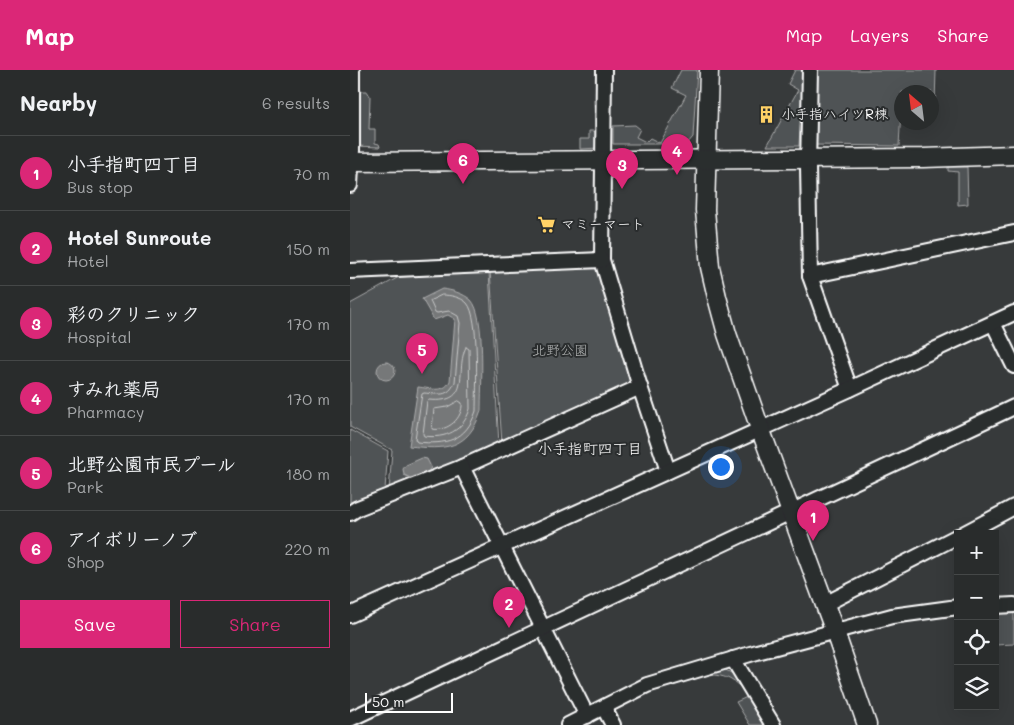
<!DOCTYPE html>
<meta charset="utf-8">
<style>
body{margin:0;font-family:Mali,"Klee One",sans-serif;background:#313434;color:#f1f3f6}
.controls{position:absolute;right:15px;bottom:15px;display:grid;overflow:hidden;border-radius:0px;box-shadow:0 5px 20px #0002}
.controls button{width:45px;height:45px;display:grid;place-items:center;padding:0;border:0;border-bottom:1px solid #454848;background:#292c2c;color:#f1f3f6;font:25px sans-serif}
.compass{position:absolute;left:544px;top:15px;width:45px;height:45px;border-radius:50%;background:#292c2c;box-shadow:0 5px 20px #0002;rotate:332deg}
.scale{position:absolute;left:15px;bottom:12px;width:88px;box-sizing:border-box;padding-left:5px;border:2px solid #fff;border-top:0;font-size:14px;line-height:18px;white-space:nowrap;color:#fff;-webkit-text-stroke:4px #2a2d2e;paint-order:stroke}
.you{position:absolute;left:370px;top:396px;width:18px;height:18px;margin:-12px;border:4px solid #fff;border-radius:50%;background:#1a73e8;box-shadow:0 0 0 8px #1a73e833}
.badge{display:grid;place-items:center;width:32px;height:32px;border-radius:50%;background:#db2777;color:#fff;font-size:16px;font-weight:700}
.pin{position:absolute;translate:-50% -41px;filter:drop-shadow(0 1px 2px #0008)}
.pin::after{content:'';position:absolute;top:26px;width:18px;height:15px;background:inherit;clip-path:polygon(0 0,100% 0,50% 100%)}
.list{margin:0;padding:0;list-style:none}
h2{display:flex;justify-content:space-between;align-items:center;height:65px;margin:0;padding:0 20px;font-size:21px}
h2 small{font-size:16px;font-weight:400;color:#a5a7a9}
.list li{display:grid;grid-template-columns:32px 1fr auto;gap:15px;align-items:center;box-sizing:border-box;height:75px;padding:0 20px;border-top:1px solid #454848}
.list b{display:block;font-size:19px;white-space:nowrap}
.list p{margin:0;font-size:16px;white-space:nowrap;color:#a5a7a9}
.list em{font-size:16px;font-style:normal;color:#a5a7a9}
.actions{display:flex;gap:10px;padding:15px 20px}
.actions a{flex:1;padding:11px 0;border:1px solid #db2777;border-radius:0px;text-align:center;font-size:18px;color:#db2777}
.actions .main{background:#db2777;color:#fff}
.icon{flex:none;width:28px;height:28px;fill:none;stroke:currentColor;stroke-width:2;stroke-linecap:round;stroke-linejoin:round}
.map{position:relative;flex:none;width:664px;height:655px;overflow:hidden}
header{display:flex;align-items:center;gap:30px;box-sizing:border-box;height:70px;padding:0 25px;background:#db2777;color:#fff}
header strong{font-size:24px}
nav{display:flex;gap:28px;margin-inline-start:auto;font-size:18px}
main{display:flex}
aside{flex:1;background:#292c2c}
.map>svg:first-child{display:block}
.green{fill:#505354;stroke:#a8a9aa}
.water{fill:#767879;stroke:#adaeaf}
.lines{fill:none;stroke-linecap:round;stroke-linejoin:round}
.shore{stroke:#c8c9c9;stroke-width:1}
.minor-casing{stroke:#fff;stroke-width:18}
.tertiary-casing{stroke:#fff;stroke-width:21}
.minor{stroke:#2a2d2e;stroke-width:14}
.tertiary{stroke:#2a2d2e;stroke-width:18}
.labels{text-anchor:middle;stroke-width:4;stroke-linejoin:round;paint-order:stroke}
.poi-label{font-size:14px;fill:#fff;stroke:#2a2d2e;text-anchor:start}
.park-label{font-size:14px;fill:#b0b2b2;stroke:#2a2d2e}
.neighbourhood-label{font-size:15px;fill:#fff;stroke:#2a2d2e}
</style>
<header>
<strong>Map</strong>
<nav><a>Map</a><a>Layers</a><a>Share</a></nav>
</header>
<main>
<aside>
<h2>Nearby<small>6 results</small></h2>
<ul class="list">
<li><span class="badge">1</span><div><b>小手指町四丁目</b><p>Bus stop</p></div><em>70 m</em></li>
<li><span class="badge">2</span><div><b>Hotel Sunroute</b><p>Hotel</p></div><em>150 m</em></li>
<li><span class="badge">3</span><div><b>彩のクリニック</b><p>Hospital</p></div><em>170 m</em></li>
<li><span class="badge">4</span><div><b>すみれ薬局</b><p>Pharmacy</p></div><em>170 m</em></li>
<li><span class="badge">5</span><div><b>北野公園市民プール</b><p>Park</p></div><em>180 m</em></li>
<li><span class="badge">6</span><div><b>アイボリーノブ</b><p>Shop</p></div><em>220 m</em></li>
</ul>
<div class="actions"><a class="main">Save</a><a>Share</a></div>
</aside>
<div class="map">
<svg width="664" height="655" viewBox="0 0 664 655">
<rect width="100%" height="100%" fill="#373a3b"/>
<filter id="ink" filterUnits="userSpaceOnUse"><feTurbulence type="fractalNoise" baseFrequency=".02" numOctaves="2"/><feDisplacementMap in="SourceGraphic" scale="10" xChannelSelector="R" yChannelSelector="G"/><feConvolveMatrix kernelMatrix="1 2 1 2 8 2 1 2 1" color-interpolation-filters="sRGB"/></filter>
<g filter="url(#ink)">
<g class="green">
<polygon points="331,0 347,0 343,67 337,74 263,74 263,56 285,55 290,59 286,67 296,72 300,68 310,73 336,25 322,18"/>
<polygon points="445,0 453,0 449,76 417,76 448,20 438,14"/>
<polygon points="466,0 586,0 585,34 582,34 582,22 552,22 549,76 465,75"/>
<polygon points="8,21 17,21 20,26 19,59 25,59 25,73 29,74 30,77 6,76"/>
<polygon points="244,30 249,30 250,78 230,79 230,69 239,69 239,61 245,61"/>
<polygon points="598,97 617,97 618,134 608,135 608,102 598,101"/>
<polygon points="250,194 288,316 152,374 140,200"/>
<polygon points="139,202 149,375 39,422 42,380 0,357 0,234 49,207"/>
<polygon points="0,360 38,381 35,419 0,432"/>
<polygon points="664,539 664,574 645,575 645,540"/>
<path d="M374,599L390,608L419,655H400L386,632L397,627V623C380,607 377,606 354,604Z"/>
</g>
<g class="water">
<path d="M92,219C101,220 113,223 121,230C136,245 131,318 131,341C118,380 95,380 59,376L68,317C79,318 94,324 100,311L105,249L98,245L84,250L72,229Z"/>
<circle cx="36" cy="301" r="9"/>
<polygon points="72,388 77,389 81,397 79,401 63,409 54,405 53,399 56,395"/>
</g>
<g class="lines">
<g class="shore">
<path d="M92,225C100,225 111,227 117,233C130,247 126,320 126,341C116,371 96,375 67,372L65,369L72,324L74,323C89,324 98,328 105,312L110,253L108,246L99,241L87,243L85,242L80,231Z"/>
<path d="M116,277L119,279L120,339C113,361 96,369 74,366L73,364L77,331L79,330C124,334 104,301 116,277Z"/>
<path d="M109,331L112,333C113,348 98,362 82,359L84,339L97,337Z"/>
</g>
<defs>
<g id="minor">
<polyline points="254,0 252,190 290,317 318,401"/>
<polyline points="460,0 458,96 460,206 500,319"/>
<polyline points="0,115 2,80 2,0"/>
<polyline points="0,201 252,190"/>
<polyline points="460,206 664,163"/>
<polyline points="643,253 664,296"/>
<polyline points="112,397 290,317"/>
<polyline points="0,443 8,438 112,397 237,646"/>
<polyline points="613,464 664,437"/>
<polyline points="475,534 608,466"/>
<polyline points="645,536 664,535"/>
<polyline points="0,545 500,319 664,243"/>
<polyline points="383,589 423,655"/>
<polyline points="254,638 263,655"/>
<polyline points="0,649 664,337"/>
<polyline points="218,655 297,615 407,582 542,546 608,537"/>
</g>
<g id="tertiary">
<polyline points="359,0 355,140 360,197 367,227 377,264 407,350 485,562 517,655"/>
<polyline points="0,92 573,88 664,85"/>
</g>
</defs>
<use href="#minor" class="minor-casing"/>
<use href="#tertiary" class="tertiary-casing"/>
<use href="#minor" class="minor"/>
<use href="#tertiary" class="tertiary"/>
</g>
</g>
<defs>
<symbol id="building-bare" viewBox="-9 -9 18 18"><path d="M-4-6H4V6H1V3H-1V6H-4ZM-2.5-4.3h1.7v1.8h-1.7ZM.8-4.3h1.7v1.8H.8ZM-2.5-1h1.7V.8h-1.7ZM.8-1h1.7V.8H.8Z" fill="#ffd166" stroke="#2a2d2e" stroke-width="2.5" paint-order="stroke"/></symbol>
<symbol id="supermarket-bare" viewBox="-9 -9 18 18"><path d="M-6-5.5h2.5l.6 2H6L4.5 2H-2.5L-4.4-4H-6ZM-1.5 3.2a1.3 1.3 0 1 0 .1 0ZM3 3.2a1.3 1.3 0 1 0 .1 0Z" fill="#ffd166" stroke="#2a2d2e" stroke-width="2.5" paint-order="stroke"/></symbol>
</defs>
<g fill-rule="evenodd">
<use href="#building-bare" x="404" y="32" width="25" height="25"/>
<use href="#supermarket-bare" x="184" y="142" width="25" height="25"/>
</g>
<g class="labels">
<g class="poi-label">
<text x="431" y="49">小手指ハイツR棟</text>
<text x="211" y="159">マミーマート</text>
</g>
<g class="park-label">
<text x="210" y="285">北野公園</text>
</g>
<g class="neighbourhood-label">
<text x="240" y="384">小手指町四丁目</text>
</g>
</g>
</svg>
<div class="controls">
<button>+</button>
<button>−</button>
<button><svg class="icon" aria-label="locate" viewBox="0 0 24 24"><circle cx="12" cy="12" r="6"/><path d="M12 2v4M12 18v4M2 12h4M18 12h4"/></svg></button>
<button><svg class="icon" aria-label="layers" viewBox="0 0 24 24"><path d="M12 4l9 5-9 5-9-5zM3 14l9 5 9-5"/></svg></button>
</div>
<svg class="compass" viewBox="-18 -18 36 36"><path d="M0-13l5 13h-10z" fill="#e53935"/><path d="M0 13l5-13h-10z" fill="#a5a7a9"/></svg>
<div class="scale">50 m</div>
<div class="you"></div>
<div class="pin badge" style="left:463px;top:471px">1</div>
<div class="pin badge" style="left:159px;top:558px">2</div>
<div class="pin badge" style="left:272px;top:119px">3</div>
<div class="pin badge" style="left:327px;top:105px">4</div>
<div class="pin badge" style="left:72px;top:304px">5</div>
<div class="pin badge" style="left:113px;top:114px">6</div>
</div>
</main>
